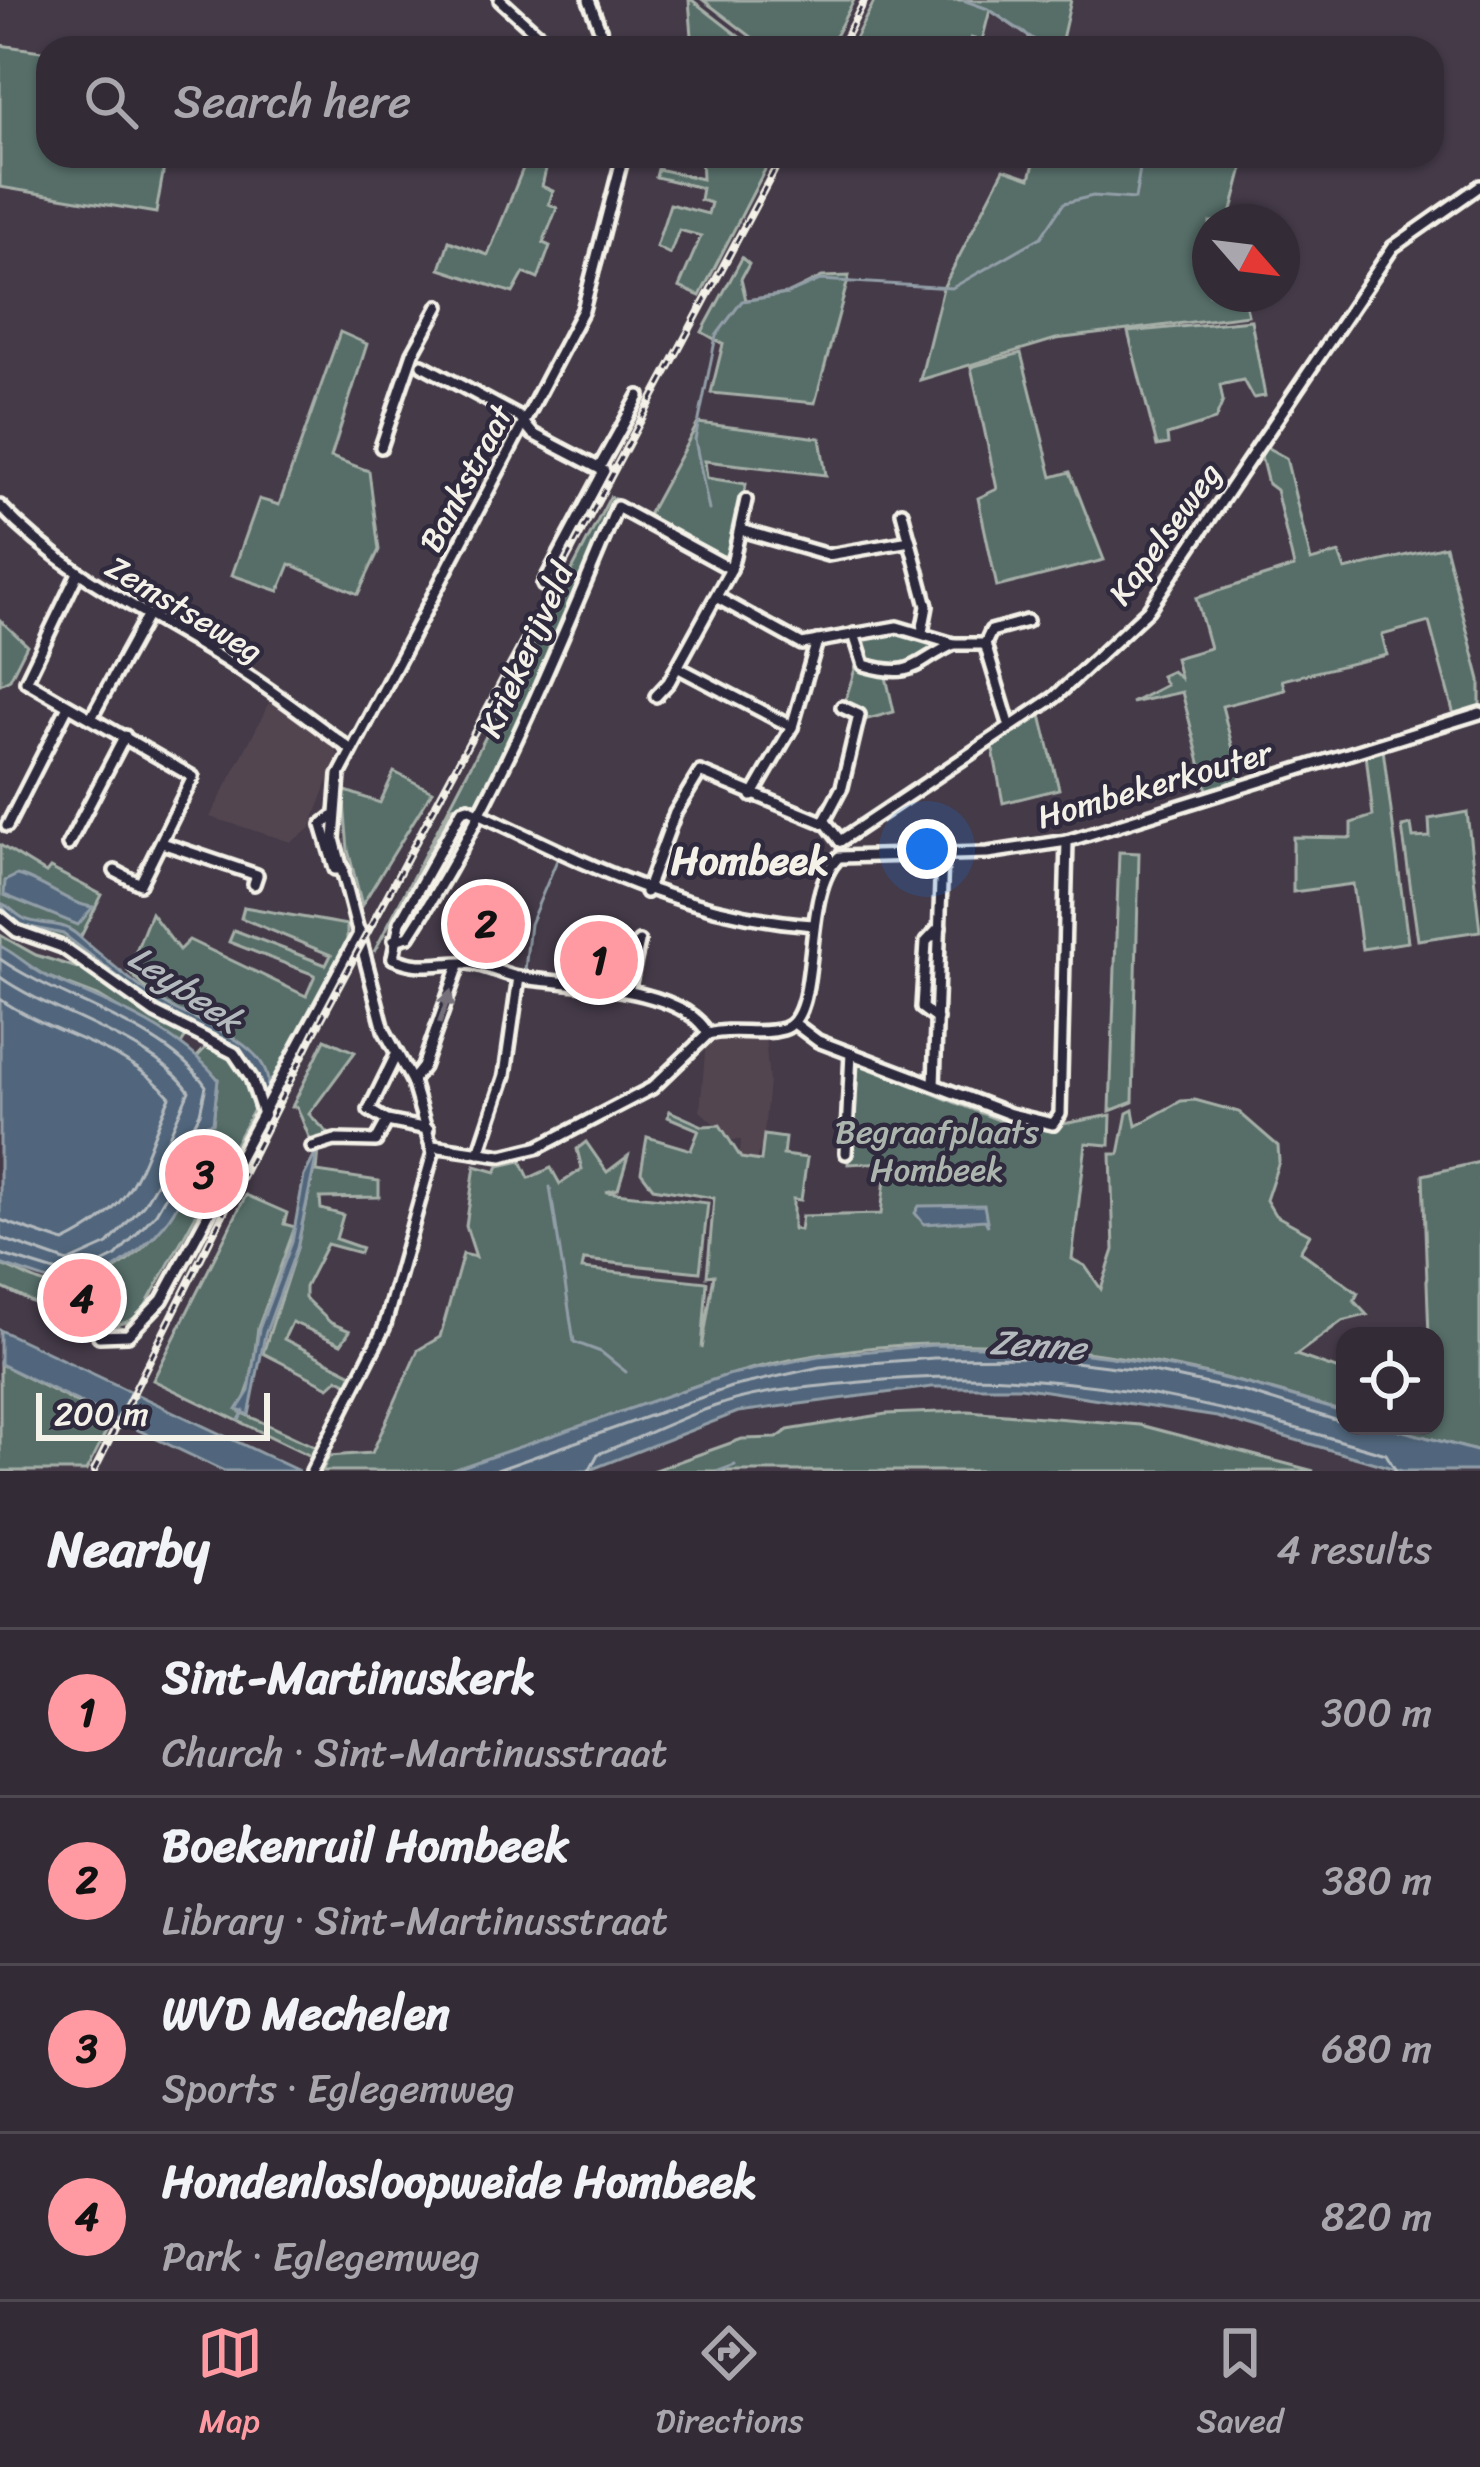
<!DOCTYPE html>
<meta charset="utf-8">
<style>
body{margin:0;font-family:Sriracha,sans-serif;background:#3b343e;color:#f1f3f6}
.controls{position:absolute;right:36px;bottom:36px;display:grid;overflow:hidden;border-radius:24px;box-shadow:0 3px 9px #0004}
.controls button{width:108px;height:108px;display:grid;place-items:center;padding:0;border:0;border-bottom:3px solid #4e4851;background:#332c36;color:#f1f3f6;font:60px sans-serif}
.compass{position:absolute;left:1192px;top:204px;width:108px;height:108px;border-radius:50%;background:#332c36;box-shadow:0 3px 9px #0004;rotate:118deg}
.scale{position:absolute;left:36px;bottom:30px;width:234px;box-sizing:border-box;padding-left:12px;border:6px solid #f4f1e8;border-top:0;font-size:33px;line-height:42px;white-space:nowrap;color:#f4f1e8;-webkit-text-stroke:9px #2f2a3d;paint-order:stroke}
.you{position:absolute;left:927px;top:849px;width:42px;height:42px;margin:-30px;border:9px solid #fff;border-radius:50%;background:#1a73e8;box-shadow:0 0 0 18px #1a73e833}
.badge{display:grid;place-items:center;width:78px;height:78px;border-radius:50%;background:#ff9aa2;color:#111;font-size:39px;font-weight:700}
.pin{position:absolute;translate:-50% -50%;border:6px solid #fff;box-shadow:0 3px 12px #0006}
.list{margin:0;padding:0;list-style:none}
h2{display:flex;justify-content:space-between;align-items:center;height:156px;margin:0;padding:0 48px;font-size:51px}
h2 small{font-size:39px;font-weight:400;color:#a9a7ad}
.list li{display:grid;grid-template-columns:78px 1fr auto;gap:36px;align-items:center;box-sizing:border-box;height:168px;padding:0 48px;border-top:3px solid #4e4851}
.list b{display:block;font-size:45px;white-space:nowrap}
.list p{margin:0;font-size:39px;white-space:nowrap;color:#a9a7ad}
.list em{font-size:39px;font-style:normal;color:#a9a7ad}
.icon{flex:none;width:66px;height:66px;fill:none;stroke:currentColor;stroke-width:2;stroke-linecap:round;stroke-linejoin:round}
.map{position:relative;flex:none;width:1480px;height:1471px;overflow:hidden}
.search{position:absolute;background:#332c36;box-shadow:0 3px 9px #0004;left:36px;right:36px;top:36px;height:132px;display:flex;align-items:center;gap:30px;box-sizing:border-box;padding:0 42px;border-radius:36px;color:#a9a7ad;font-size:45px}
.sheet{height:828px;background:#332c36}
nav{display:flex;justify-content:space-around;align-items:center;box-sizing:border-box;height:168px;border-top:3px solid #4e4851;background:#332c36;font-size:33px;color:#a9a7ad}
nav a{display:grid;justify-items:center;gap:6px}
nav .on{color:#ff9aa2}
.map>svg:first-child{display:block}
.built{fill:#524550}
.green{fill:#576d68;stroke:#a6afa8;stroke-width:3}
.water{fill:#51667c;stroke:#929ea7;stroke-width:3}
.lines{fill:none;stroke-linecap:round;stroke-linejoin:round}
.shore{stroke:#b3b9bd;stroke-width:3}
.stream{stroke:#929ea7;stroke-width:3}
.minor-casing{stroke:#f4f1e8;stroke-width:18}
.minor{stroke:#2f2a3d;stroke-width:9}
.rail-casing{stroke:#f4f1e8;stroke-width:8}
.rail{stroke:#2f2a3d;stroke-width:3;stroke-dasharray:9;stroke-linecap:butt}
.oneway{fill:#747079}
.labels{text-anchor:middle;stroke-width:9;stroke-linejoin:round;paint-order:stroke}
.street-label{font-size:33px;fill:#f4f1e8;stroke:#2f2a3d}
.park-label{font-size:33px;fill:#adb6ae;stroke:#2f2a3d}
.water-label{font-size:36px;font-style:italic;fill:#b3b9bd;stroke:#2f2a3d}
.quarter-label{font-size:39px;font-weight:bold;fill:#f4f1e8;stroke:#2f2a3d}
</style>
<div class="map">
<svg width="1480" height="1471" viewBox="0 0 1480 1471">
<rect width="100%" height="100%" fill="#443a48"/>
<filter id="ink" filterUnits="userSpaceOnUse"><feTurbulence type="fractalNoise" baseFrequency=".00833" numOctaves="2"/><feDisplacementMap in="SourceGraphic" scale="24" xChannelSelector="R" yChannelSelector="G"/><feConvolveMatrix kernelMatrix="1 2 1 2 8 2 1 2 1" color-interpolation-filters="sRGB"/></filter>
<g filter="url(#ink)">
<g class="built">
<polygon points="270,702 335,747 338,755 310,829 291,842 210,817"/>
<polygon points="724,1035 765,1036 769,1082 763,1143 755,1161 740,1156 741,1140 732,1140 700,1111 706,1042"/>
</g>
<g class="green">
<polygon points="689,0 692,0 754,48 693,48"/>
<polygon points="703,0 854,0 829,48 766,48"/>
<polygon points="875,0 1071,0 1060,48 1045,48 990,10 982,41 971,38 968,48 850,48"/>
<polygon points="0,45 48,52 48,156 166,156 156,213 0,187"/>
<polygon points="528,156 549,156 542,186 553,191 549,204 557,208 543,243 550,246 538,279 524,273 513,293 440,269 449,241 488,255"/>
<polygon points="701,156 772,156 700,296 679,287 701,236 679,230 670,254 656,247 670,204 708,214 711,203 700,200 702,188 656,177 658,169 702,179"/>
<polygon points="1036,156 1246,156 1229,222 1210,222 1210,294 1243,294 1248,315 1056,339 920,380 943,288 1004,169 1030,178"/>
<polygon points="742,258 749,264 741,279 746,300 787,294 822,277 849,276 815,403 711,393 723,344 702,332"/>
<polygon points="1251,320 1265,396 1253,398 1243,380 1220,385 1223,401 1215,420 1167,435 1168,444 1157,446 1128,332"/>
<polygon points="340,332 367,344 331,457 369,471 379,550 358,594 290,564 279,591 232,575 259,499 279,505"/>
<polygon points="1021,353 1052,477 1070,472 1104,560 997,587 978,498 997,489 971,367"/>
<polygon points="698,423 820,438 826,475 705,461 707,478 746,484 733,549 723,557 648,515"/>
<polygon points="1266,447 1286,458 1311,561 1339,553 1345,570 1445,546 1480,680 1480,707 1454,715 1429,622 1382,635 1387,655 1282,680 1285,690 1222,706 1241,780 1207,790 1182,692 1131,703 1166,685 1161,676 1172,671 1180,678 1175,658 1210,648 1196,598 1294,567 1276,490 1268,484 1261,456"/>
<polygon points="610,497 615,499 560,637 478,804 452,807 374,952"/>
<polygon points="0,620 27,645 10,679 0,684"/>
<path d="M889,632L933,642V656C911,667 890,672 867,660L862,636Z"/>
<polygon points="856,666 886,677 894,712 864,720 860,736 862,709 844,704"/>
<polygon points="1040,711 1059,789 1003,803 992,744"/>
<polygon points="1383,749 1408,942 1362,949 1353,884 1293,892 1293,837 1351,838 1351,823 1373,816 1366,754"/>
<polygon points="394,772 432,791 362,905 348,850 343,790 380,803"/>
<polygon points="1467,812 1480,931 1418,940 1402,827 1411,825 1413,838 1430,837 1429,819"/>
<polygon points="0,845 46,873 50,868 102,895 77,944 108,972 62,942 27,932 0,913"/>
<polygon points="1119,852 1139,853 1133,1102 1110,1111"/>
<path d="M244,907L347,925V940L268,1093C257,1041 215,1029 172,1008C155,999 141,983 128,971L151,913L179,950L189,940L306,996L315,975L229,942L234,930L326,965L331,955L241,918Z"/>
<polygon points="0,935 36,955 81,969 144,1013 187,1035 180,1046 98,996 43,975 0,946"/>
<polygon points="325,1039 355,1052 309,1114 332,1137 311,1142 297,1107 292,1107"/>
<path d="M210,1043L234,1057L256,1106L141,1314C101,1346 41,1304 0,1287V1265C15,1269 29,1279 43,1283C100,1297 159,1244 182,1194C192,1171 194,1150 207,1124L213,1122L218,1079L196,1058Z"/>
<path d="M850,1060L1006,1123L1054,1131L1063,1124L1111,1115L1110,1145L1086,1143L1072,1259L1085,1266L1101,1289L1114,1250L1111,1154H1119L1127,1113L1133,1110L1136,1126L1181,1101L1195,1100L1239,1112L1278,1146L1279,1161L1266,1200L1275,1215L1310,1234L1300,1251L1358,1293L1354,1301L1367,1315L1342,1321L1296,1355L1345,1372V1413C1148,1347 929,1315 726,1376C639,1401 537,1459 450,1471C409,1471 363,1471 322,1471L329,1456L372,1453L418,1350L440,1337L463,1254L476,1257L466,1226L475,1166L496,1172L499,1166L521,1161L529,1178L551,1168L560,1184L582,1169L577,1149L586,1142L607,1172L628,1156L618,1189L606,1192L708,1203L700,1272L584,1260L582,1269L707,1282L702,1349L714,1275L707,1276L714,1198L653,1188L641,1172L647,1137L691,1150L699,1130L668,1117L669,1111L703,1126L720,1125L741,1158L761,1161L764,1135L785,1138L783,1155L807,1158L801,1200L793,1199V1229L800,1230L802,1216L881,1214L887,1162L848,1164Z"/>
<polygon points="319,1148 317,1172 379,1181 379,1197 320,1198 321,1209 343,1215 336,1239 362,1248 360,1253 327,1244 305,1287 305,1298 331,1323 350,1331 341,1344 292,1322 284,1339 354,1375 349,1384 338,1379 329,1387 263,1353 297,1248"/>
<polygon points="1480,1162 1480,1452 1385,1426 1435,1426 1435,1336 1429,1336 1423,1175"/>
<polygon points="246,1195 287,1213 284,1224 295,1227 258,1328 251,1381 240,1412 315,1447 311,1456 153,1380"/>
<polygon points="0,1364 112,1421 86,1471 0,1471"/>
<polygon points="968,1411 1140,1425 1314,1471 652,1471 742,1439 777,1438 788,1430 886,1414"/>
</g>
<g class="water">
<path d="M17,875C44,881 67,904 93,907L78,925L4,895L5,881Z"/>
<path d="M0,903C10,906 14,913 23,918C39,927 59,920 75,933C100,954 141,991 169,1006C199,1023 290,1049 263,1102L250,1065L235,1047L158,1008L63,934L15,924Z"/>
<path d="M0,946C17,954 31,969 48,977C106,1002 177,1029 218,1079L213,1123L207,1124C195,1145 192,1163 185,1186C170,1236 118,1268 78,1290L0,1264Z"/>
<polygon points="318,1149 297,1248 265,1335 249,1415 237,1410 249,1391 259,1329 292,1242 304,1176"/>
<polygon points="984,1205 988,1226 985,1220 924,1224 915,1213 919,1206"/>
<polygon points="0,1330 299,1471 224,1471 0,1364"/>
<path d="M933,1345C1077,1345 1208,1367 1345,1413V1426H1385L1480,1452V1471H1402L1217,1417L1020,1387H932L738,1412L587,1471H450L727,1375L818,1356Z"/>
</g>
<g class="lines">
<g class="shore">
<path d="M0,959C60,1001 163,1025 206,1086L200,1113L179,1153L173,1183L156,1213L116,1256L74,1277L0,1254"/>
<path d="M0,977C51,1014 154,1040 189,1091L164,1148L159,1179L144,1204L108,1244L68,1262L0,1238"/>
<path d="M0,999C51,1035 129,1047 170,1097C137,1168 140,1205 64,1242L0,1220"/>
<polyline points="494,1471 731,1387 820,1367 934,1358 1033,1357 1148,1371 1245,1392 1345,1423"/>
<path d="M589,1471L598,1454C643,1437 688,1413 735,1400C775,1389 821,1386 862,1382C1056,1363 1202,1400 1386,1454L1396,1471"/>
</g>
<g class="stream">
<polyline points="963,0 988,9 1047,48"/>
<polyline points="709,510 695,440 716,336 742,301 787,294 820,280 952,288 1041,237 1064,203 1093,196 1135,199 1142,156"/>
<polyline points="525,970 530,924 557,860"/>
<polyline points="550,1187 574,1342 601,1352 626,1372"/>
<polyline points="239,1420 244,1411"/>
<polyline points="719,1471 735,1465"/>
</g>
<defs>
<g id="minor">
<polyline points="500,0 553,48"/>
<polyline points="589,0 607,48"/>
<polyline points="422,365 519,417 533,434 604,471 543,585"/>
<polyline points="381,447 413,353 439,306"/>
<polyline points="599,468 639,396"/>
<path d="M0,506C62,572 137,607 213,653C261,682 306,716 350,749"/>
<polyline points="902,512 927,606 922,632"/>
<polyline points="741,530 828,555 910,541"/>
<polyline points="77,575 26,681 193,777 140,884 115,871"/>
<polyline points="718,598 802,644 897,627 954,644 985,644 1010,727"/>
<path d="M854,634L864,665C916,680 914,662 954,644"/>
<polyline points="985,644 991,631 1027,621"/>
<polyline points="677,667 792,727"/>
<polyline points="656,696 669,682 731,569 746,500"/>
<polyline points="91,718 147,616"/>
<polyline points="752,796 792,727 817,641"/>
<polyline points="332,817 322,825 335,869 343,869"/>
<polyline points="823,823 842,787 859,715 842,707"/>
<polyline points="7,826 68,706"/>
<polyline points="840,841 1055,697 1148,610 1393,247 1480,186"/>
<polyline points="162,843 257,875 254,884"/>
<polyline points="68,845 125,736"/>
<polyline points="646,892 675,813 700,772 827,824 840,841"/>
<polyline points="0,917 17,931 62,947 155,1013 234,1053 251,1078 264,1117"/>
<path d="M394,940L409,936C495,803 556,653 617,507L731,569"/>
<path d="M393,958L400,922L462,810L468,808C585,863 680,915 813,925"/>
<path d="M393,958C422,971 439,962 467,963C485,964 504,975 522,978C570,985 683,986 708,1034"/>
<polyline points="628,991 639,942"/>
<polyline points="937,1019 922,1008 926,942 940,927"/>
<polyline points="794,1023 818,1041 1010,1114 1053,1124 1060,1114 1067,841"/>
<polyline points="395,1057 369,1110 387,1121 428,1129"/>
<polyline points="412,1081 423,1067 459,965"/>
<polyline points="934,1085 942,854"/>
<path d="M433,1146L502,1156L539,1147L652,1088L708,1034C732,1027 759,1036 783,1029C824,1018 799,893 839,857L988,853L1067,841L1480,713"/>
<polyline points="312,1147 335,1140 376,1141 387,1121"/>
<polyline points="479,1153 505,1075 519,977"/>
<polyline points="846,1153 851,1053"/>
<polyline points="99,1336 128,1335 162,1300 360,932"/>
<polyline points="312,1471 384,1328 433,1153 412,1081 384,1030 334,839 339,775 583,310 623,156"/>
</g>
</defs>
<use href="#minor" class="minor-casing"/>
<use href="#minor" class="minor"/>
<defs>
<g id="rail">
<polyline points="840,48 865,0"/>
<polyline points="94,1471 316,1029 782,156"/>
</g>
</defs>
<use href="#rail" class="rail-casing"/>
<use href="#rail" class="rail"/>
</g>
<defs><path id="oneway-solid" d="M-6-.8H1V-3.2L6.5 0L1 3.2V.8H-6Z" transform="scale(3)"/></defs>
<use class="oneway" href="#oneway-solid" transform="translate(445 1007) rotate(-71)"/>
</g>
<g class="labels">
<g class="street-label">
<text transform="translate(465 478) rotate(-62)" y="12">Bankstraat</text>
<text transform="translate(1164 533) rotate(-54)" y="12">Kapelseweg</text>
<text transform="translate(185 608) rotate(31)" y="12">Zemstseweg</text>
<text transform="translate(525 650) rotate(-66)" y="12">Kriekerijveld</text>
<text transform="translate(1154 784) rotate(-16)" y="12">Hombekerkouter</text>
</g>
<g class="park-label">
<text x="937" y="1143">Begraafplaats<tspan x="937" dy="38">Hombeek</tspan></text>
</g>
<g class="water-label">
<text transform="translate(186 988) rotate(34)" y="13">Leybeek</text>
<text transform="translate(1038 1344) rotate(4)" y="13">Zenne</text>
</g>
<g class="quarter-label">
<text x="750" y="874">Hombeek</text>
</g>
</g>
</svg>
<div class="controls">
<button><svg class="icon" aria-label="locate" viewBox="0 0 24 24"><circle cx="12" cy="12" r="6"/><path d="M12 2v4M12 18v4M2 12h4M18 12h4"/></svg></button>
</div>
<svg class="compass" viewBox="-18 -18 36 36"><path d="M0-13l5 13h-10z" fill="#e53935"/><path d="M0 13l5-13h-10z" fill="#a9a7ad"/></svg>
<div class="scale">200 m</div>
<div class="you"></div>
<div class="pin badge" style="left:599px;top:960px">1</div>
<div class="pin badge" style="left:486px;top:924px">2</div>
<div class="pin badge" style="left:204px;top:1174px">3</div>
<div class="pin badge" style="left:82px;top:1298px">4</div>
<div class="search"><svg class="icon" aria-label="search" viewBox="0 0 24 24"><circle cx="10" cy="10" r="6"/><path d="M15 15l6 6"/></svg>Search here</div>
</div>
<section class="sheet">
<h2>Nearby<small>4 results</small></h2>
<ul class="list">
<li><span class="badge">1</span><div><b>Sint-Martinuskerk</b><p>Church · Sint-Martinusstraat</p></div><em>300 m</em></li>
<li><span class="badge">2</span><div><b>Boekenruil Hombeek</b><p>Library · Sint-Martinusstraat</p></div><em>380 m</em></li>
<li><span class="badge">3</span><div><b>WVD Mechelen</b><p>Sports · Eglegemweg</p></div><em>680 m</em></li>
<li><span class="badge">4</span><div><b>Hondenlosloopweide Hombeek</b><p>Park · Eglegemweg</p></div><em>820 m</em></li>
</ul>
</section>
<nav>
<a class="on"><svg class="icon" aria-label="map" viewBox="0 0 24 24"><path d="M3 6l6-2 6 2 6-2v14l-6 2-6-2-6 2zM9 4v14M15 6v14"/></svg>Map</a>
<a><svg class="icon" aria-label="directions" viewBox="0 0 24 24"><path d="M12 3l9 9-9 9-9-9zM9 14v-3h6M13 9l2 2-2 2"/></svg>Directions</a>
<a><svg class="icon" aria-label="saved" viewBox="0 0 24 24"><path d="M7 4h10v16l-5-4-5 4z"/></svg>Saved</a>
</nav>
